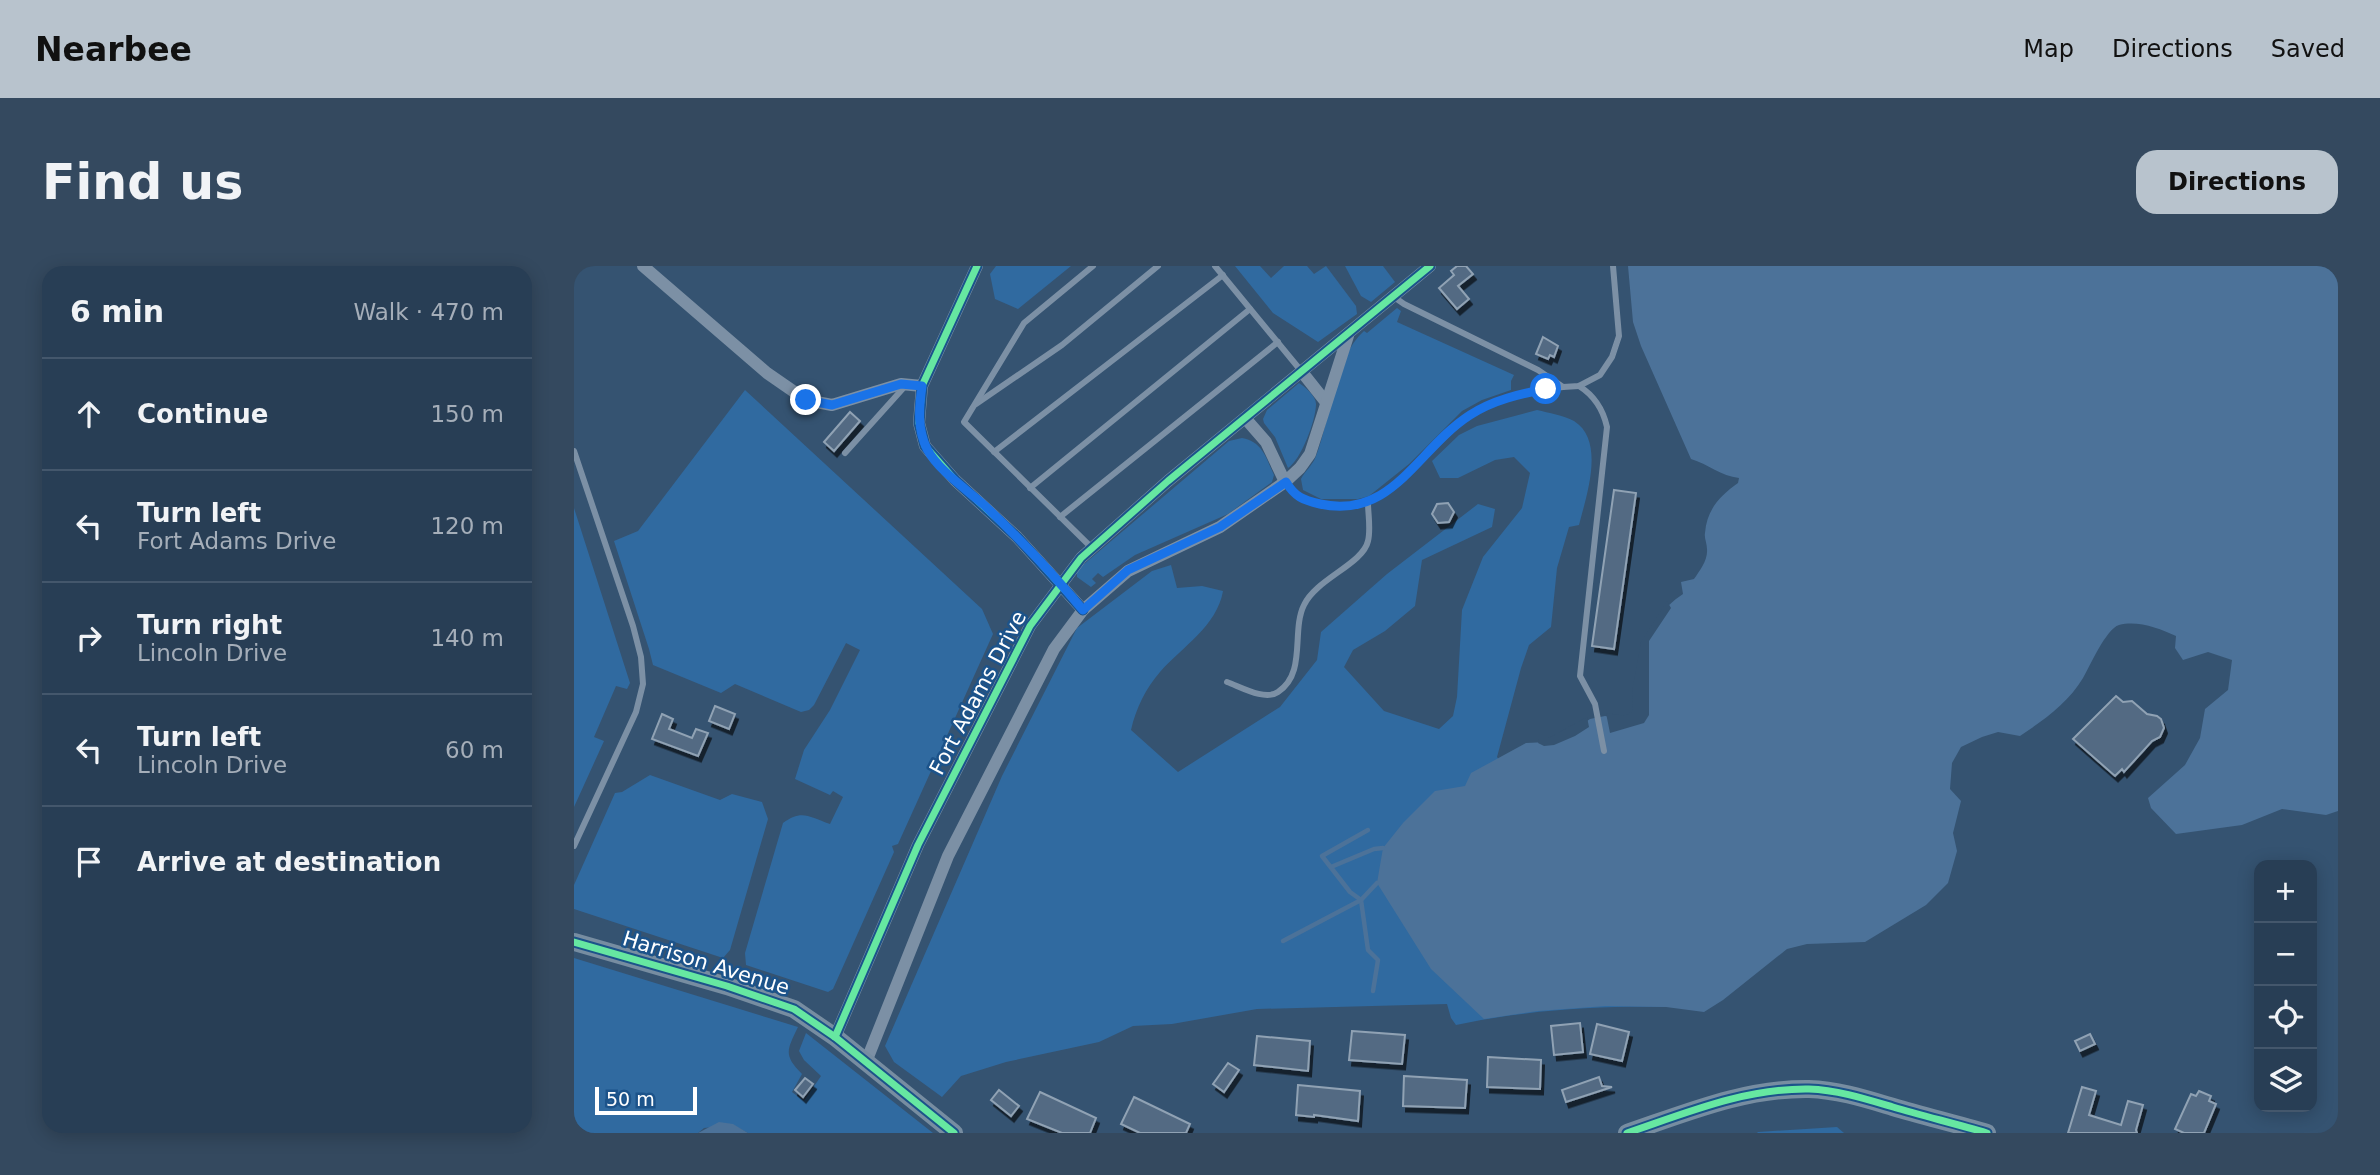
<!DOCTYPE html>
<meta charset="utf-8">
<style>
body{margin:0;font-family:"DejaVu Sans",sans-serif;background:#34495f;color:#f1f3f6}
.controls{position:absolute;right:21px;bottom:21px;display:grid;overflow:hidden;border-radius:14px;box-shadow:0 4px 18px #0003}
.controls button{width:63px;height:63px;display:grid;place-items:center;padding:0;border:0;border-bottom:2px solid #44576c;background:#283e55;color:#f1f3f6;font:35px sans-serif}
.scale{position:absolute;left:21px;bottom:18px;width:102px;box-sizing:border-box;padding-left:7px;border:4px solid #fff;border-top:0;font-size:19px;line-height:24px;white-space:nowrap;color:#fff;-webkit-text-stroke:5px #1c538a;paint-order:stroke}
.stop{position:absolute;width:21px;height:21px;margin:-16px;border:5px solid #1a73e8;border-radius:50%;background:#fff}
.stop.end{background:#1a73e8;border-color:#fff;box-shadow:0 2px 7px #0008}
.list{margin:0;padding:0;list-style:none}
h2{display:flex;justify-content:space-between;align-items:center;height:91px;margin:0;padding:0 28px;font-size:30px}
h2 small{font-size:23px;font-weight:400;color:#a5aeb9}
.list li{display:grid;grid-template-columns:46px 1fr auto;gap:21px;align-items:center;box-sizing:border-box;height:112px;padding:0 28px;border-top:2px solid #44576c}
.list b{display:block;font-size:26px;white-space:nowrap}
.list p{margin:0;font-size:23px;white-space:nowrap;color:#a5aeb9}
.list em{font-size:23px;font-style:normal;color:#a5aeb9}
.icon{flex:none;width:38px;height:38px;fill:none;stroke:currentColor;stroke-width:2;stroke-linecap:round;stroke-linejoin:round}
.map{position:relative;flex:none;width:1764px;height:867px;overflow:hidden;border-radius:21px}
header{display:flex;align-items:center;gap:42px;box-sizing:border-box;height:98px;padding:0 35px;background:#b8c3cd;color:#111}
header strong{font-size:33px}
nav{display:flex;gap:38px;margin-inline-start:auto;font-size:24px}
.intro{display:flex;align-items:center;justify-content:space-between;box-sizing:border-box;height:168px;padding:0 42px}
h1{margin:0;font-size:49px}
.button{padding:18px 32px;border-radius:21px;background:#b8c3cd;color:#111;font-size:24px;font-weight:700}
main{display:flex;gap:42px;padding:0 42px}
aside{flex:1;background:#283e55;border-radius:21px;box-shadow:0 4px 18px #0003}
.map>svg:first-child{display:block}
.green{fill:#306aa0}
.water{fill:#4c7299}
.pier{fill:#355371}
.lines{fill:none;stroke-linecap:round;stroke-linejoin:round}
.stream{stroke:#4c7299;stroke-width:4.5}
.building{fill:#536b83;stroke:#90a2b4;stroke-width:2;filter:url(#shadow)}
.lane{stroke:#7c90a5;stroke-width:6}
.street{stroke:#7c90a5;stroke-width:12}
.secondary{stroke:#778da1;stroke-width:18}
.cycleway-casing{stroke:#1c538a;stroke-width:11}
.cycleway{stroke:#66e7a1;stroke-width:7}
.route{stroke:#1a73e8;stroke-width:9}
.labels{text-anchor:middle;stroke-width:5;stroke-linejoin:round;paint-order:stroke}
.street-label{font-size:21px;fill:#fff;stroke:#1c538a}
</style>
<header>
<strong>Nearbee</strong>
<nav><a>Map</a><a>Directions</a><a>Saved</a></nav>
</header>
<div class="intro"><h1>Find us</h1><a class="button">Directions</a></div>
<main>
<aside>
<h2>6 min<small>Walk · 470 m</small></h2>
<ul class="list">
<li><svg class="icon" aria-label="ahead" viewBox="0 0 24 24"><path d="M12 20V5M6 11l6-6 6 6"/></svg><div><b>Continue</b></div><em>150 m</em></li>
<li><svg class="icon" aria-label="left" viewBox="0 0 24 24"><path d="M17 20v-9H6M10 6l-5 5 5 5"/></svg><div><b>Turn left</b><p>Fort Adams Drive</p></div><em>120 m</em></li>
<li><svg class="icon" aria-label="right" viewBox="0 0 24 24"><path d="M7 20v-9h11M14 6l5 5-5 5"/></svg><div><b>Turn right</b><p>Lincoln Drive</p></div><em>140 m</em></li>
<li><svg class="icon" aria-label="left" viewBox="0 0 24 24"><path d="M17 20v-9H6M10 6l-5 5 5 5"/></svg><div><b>Turn left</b><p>Lincoln Drive</p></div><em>60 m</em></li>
<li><svg class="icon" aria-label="arrive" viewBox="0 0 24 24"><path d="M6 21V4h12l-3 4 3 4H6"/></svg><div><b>Arrive at destination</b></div></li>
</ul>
</aside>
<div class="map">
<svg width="1764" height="867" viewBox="0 0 1764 867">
<defs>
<filter id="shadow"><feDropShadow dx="3" dy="5.5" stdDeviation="0" flood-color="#0009"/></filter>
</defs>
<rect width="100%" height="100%" fill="#355371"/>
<g class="green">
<polygon points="422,0 497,0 444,43 421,33 416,8"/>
<polygon points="661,0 686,0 697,12 710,0 733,0 740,8 752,0 782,40 783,48 744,76 699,47"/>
<polygon points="771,0 809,0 821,16 797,36 787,30"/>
<path d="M823,42L827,45L823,56L940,109L937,115V124L908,134L888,145L835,198L795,230L784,233H747L729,224L727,213C731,205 739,199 742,190C757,152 759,93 790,65L793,67Z"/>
<path d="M725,117C731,121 742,130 742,138C742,154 727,194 714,202L701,171L690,157L689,153L693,144Z"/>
<path d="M171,124L408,343L419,368L324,578L318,580L320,586L259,723L254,726L172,699L171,687L209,557C228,543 235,551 256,558L269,531L259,525L256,529L221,513L230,484L256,444L286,384L272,377L240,439L235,444L227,446L161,418L147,427L79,399L75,383L40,275L64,265Z"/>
<path d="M963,144C975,147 989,149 1000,155C1032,175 1012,231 1005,259L995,261L983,302L977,361L955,379L947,402L923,491L1092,741C1021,740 952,744 882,759L877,752L873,738L683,743L598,758L559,760L525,776L432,796L387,810L368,831L320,796L311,780L428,510L503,362L578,305L597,299L603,322L628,320L649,325C643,360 608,381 586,406C572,422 562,442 557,464L604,506L706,441L743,394L747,366L813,308L904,238L921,243L918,261L848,294L841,340L811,365L779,384L770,401L810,445L865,463L879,450L883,431L888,344L909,291L948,242L956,207L940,191L921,194L884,212H866L858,195L885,169L903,160Z"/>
<path d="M668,172C689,176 692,192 700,209L698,216L654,248L561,289L529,311L524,307L518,313L522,317L517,321L503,311V304L655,175Z"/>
<polygon points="0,242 56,417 53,423 42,420 20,471 30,475 0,541"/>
<polygon points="76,509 146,534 158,528 188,536 194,553 156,684 149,692 0,643 0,619 41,527 48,526"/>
<path d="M0,692L224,761C213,784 209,789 228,808L218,826L230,835L247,810L230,794L225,785L232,767L359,867H174L159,859L130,862L124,867H0Z"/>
<polygon points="1263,861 1270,867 1183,867 1184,866"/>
</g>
<g class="water">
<path d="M1054,0H1764V545L1752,549L1708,543L1668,559L1602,568L1577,542L1574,532L1611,499L1626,472L1631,443L1654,424L1658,394L1634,386L1609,394L1601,382L1602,370C1585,362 1563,354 1545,359C1532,363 1516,400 1509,412C1494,437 1470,454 1446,470L1424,466L1408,471L1387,481L1378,497L1376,523L1387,535L1379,567L1383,585L1374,617L1352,639L1291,676L1233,678L1213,683L1149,734L1130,746L1092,741L1032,740L964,745L910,753L857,703L803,617L809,582L829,557L861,525L891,520L897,507L952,477L974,476L1000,464L1016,453L1031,450L1052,453L1062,447C1068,400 1065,357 1109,328L1107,316L1120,313C1126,304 1134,294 1133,283C1133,277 1130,272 1131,267C1133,243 1146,230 1164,217L1165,212C1147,210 1134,198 1117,193L1067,80L1059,56Z"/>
<polygon points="145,856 159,858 174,867 124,867"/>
</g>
<g class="pier">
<polygon points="1093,335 1097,342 1075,375 1075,449 1070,457 1036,467 1032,447 1051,450 1059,445 1058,426 1067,376"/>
<polygon points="1013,451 1015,461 1001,470 980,479 970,480 964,477 965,473 973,473"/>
</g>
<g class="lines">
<g class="stream">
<polyline points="794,564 748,590 776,626 787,634 794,684 804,694 799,725"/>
<polyline points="757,601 800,583 809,582"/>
<polyline points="709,675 787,634 803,617"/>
</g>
</g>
<g class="building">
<polygon points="883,0 892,0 899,8 884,20 895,33 883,43 865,22 880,9 877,5"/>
<polygon points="969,71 984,80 980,91 976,89 974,93 962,88"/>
<polygon points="276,146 286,155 260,185 250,176"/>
<polygon points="1040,224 1062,227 1040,383 1018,380"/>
<polygon points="874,237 880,246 875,256 864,257 858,248 863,238"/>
<polygon points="1542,430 1549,436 1558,435 1573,448 1583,450 1587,453 1590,462 1586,471 1578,475 1550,506 1548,503 1541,510 1499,473"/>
<polygon points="141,440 161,448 155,463 135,455"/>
<polygon points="88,448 99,453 95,463 118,472 122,463 134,467 124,490 78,473"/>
<polygon points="1006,757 1009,786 980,789 977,760"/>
<polygon points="1023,758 1055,766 1048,795 1016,788"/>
<polygon points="778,765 831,769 828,798 775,794"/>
<polygon points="1516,768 1521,778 1506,785 1501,775"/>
<polygon points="683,770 736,775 734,805 680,799"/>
<polygon points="914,791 967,794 966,823 913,821"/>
<polygon points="654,797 665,804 650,826 639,818"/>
<polygon points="830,810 893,814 891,842 829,840"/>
<polygon points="1025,811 1028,820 1038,821 992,836 988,824"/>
<polygon points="231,812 239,818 229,831 221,824"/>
<polygon points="724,819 786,825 784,855 740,849 740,851 722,849"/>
<polygon points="1508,821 1522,825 1515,849 1547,859 1554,835 1569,839 1562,864 1563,867 1494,867"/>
<polygon points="425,824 445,840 437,850 417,834"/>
<polygon points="1625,825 1637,830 1635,835 1642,838 1630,867 1610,867 1601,863 1617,828 1622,830"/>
<polygon points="466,826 522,852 516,867 488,867 453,853"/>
<polygon points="560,831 616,858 612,867 566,867 547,858"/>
</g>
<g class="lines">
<g class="lane">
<polyline points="641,0 728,106"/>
<polyline points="820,31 830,38 964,104 989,121 1005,120 1026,109 1038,91 1045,70 1039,0"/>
<path d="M1005,120C1021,130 1029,143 1033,161L1006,410L1021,438L1030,485"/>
<polyline points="402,138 488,79 584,0"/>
<polyline points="0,185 59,360 67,391 69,418 62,446 0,580"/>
<polyline points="420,186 649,9"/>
<polyline points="271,187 333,118"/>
<path d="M711,216C721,230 728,234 745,238C818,254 842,187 894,151C922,131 956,125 989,121"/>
<polyline points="456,222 676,43"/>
<polyline points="486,251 704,76"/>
<polyline points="518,282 390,156 450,57 519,0"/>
<path d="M653,416C667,421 691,435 704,426C733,407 717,365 730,339C742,313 789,298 794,275C797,263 794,248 794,237"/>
</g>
<g class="street">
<polyline points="69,0 193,107 232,134 258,139 327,118 348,120"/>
<polyline points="403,0 348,120 345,157 351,180 381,214 443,271 509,344"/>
<polyline points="728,106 751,135"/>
<polyline points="671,152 692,176 711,216"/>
<polyline points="261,771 344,579 456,360 507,292 594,215 856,0"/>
<polyline points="292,796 374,590 480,383 509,344 554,305 646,261 711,216 726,202 736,188 774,70"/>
</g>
<g class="secondary">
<polyline points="0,676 153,720 220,743 261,771 380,867"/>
<path d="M1053,867C1112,847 1171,822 1235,823C1264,824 1292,833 1319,841C1350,850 1382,858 1413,867"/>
</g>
<defs>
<g id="cycleway">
<polyline points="403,0 348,120 345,157 351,180 381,214 443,271 509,344"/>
<polyline points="0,676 153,720 220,743 261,771 380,867"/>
<polyline points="261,771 344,579 456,360 507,292 594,215 856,0"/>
<path d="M1053,867C1112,847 1171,822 1235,823C1264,824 1292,833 1319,841C1350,850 1382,858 1413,867"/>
</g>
</defs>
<use href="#cycleway" class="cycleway-casing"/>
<use href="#cycleway" class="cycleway"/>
</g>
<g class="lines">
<path class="route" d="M232,134L258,139L327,118L348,120C345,141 343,163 353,183C364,204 392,223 410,239C445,272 479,308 509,344L554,304L646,261L712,216C721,231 729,234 746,238C819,254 843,183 896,149C919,134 946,128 972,123"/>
</g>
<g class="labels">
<g class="street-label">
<text transform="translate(404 427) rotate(-62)" y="7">Fort Adams Drive</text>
<text transform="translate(132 697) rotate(17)" y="7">Harrison Avenue</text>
</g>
</g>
</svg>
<div class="controls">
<button>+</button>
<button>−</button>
<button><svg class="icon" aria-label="locate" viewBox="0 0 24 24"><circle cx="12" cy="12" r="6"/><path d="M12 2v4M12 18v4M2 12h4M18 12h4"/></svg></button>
<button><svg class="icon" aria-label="layers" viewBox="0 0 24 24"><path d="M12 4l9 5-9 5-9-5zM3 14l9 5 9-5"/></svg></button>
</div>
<div class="scale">50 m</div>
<div class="stop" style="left:972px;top:123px"></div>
<div class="stop end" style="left:232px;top:134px"></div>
</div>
</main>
